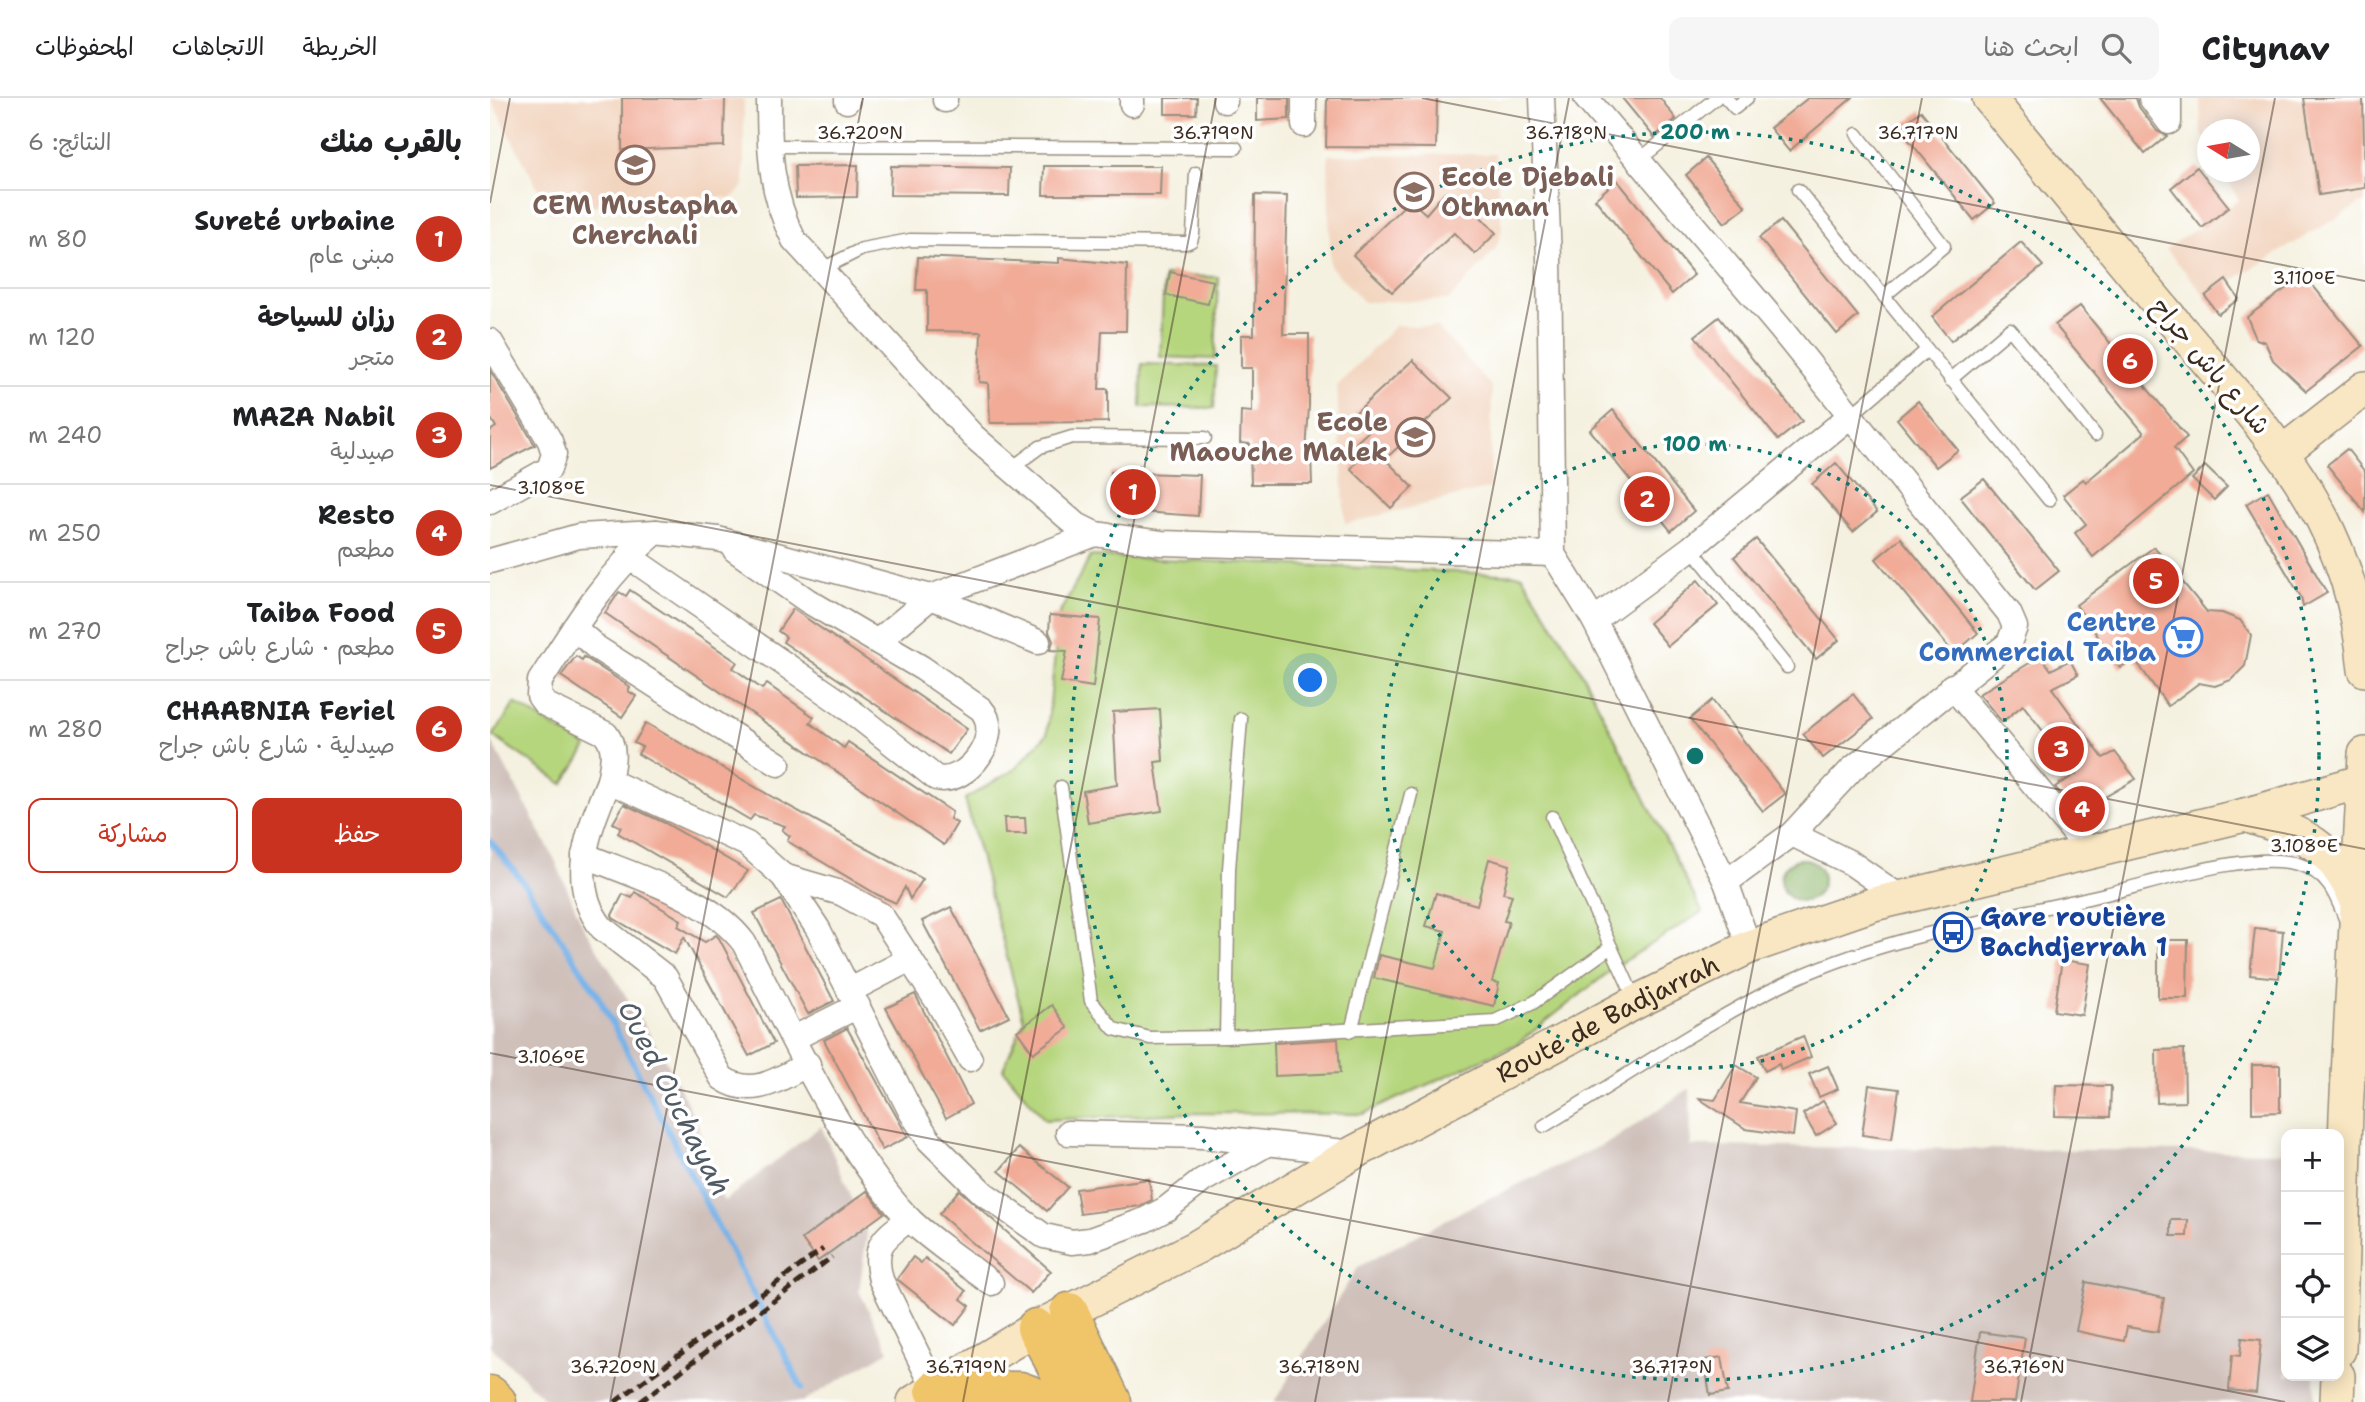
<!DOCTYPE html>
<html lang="ar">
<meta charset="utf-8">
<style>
body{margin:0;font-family:"Shantell Sans","Playpen Sans Arabic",sans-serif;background:#f6f6f6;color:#202124;direction:rtl}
.controls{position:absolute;right:21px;bottom:21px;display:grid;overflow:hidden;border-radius:14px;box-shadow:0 4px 18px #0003}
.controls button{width:63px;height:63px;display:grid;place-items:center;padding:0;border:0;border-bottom:2px solid #e0e0e0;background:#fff;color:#202124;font:35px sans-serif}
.compass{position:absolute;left:1707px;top:21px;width:63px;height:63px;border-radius:50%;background:#fff;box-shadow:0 4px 18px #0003;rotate:281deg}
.you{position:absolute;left:821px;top:583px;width:24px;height:24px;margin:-18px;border:5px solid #fff;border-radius:50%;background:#1a73e8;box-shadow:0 0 0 10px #1a73e833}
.badge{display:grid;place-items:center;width:46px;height:46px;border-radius:50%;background:#c8321e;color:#fff;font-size:23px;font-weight:700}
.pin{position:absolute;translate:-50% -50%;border:4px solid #fff;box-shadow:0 2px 7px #0006}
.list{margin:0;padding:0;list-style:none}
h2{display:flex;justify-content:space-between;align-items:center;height:91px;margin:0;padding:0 28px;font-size:30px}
h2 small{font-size:23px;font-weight:400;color:#757577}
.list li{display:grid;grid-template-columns:46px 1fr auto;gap:21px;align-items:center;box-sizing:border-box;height:98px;padding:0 28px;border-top:2px solid #e0e0e0}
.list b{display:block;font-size:26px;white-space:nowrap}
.list p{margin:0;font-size:23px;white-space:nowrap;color:#757577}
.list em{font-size:23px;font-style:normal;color:#757577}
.actions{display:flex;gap:14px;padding:21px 28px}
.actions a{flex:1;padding:16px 0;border:2px solid #c8321e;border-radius:14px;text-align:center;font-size:24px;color:#c8321e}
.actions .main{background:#c8321e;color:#fff}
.icon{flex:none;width:38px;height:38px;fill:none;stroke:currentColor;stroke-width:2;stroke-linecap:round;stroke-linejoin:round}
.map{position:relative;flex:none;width:1875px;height:1304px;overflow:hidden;direction:ltr}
header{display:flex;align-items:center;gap:42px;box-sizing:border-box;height:98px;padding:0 35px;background:#fff;border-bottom:2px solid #e0e0e0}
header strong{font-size:33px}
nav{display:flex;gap:38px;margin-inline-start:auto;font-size:24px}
.search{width:490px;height:63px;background:#f6f6f6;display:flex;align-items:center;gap:18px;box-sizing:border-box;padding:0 24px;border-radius:14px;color:#757577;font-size:26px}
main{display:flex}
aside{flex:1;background:#fff}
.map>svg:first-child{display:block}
.built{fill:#f2d4be}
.industrial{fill:#cfc0ba}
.green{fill:#b6d67e;stroke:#78804e;stroke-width:2}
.forest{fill:#90b76d;stroke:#667046;stroke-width:2}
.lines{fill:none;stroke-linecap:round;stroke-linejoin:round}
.stream{stroke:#77b3e9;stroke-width:6}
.building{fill:#f1ab96}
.lane-casing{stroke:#988e7f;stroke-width:15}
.street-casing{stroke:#988e7f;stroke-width:27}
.secondary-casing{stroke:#988e7f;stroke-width:36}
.highway-casing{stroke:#988e7f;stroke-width:41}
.lane{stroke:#fff;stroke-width:12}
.street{stroke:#fff;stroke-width:24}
.secondary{stroke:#f9e7c3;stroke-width:33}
.highway{stroke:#f0c469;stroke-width:38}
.rail{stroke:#3b2a1e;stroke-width:5;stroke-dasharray:10 5;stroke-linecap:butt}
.ticks{fill:none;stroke:#3b2a1e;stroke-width:2;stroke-opacity:0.45}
.ring{fill:none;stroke:#0f766e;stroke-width:3.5;stroke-dasharray:3.5 7}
.labels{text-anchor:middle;stroke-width:7;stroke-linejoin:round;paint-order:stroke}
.education-label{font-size:26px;font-weight:bold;fill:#785e54;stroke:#fff;text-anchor:start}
.street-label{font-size:26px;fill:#3b2a1e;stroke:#fff}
.shop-label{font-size:26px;font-weight:bold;fill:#366cbe;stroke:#fff;text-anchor:end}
.transit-label{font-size:26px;font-weight:bold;fill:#164399;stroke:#fff;text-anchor:start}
.water-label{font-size:28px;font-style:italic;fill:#505a65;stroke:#fff}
.ticks-label{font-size:18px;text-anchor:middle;fill:#3b2a1e;stroke:#fff;stroke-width:7;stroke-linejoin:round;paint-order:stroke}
.centre{fill:#0f766e;stroke:#fff;stroke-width:3.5}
.ring-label{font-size:21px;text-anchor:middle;font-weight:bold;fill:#0f766e;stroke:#fff;stroke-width:7;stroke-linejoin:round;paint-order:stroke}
</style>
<header>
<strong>Citynav</strong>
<div class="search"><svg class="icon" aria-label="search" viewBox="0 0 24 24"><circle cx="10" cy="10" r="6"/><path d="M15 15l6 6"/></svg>ابحث هنا</div>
<nav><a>الخريطة</a><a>الاتجاهات</a><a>المحفوظات</a></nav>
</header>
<main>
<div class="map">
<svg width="1875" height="1304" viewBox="0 0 1875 1304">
<rect width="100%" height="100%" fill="#fff"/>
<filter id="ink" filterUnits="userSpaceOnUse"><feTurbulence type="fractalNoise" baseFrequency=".0143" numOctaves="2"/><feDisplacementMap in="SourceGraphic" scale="14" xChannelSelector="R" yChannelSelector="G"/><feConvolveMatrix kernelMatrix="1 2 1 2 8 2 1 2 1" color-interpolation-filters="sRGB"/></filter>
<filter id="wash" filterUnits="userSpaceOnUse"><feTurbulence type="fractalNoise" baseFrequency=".00686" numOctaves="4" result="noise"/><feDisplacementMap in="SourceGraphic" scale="28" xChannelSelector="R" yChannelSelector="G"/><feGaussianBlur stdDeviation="1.57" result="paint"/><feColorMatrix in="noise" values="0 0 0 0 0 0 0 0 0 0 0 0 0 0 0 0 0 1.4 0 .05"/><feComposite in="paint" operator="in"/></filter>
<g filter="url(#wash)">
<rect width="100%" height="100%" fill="#f5f1e0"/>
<g class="built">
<polygon points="0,0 254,0 254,88 242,100 169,97 61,115"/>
<polygon points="1710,0 1875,0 1875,103 1716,198 1676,151 1749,102 1733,74 1759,74 1759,32 1717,32 1717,45 1711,34"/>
<polygon points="1005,56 1012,131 1005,152 959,202 874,204 840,168 838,57"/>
<polygon points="906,227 947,229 1002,289 1000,390 855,426 847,288"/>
</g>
<g class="industrial">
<polygon points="0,640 65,762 93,828 179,968 213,1038 212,1065 234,1103 331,1028 377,1136 369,1193 399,1253 312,1304 58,1304 0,1248"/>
<polygon points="1200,990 1201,1048 1796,1054 1796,1278 1825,1278 1825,1304 784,1304 868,1169 976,1111 1123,1042"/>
</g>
<g class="green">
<polygon points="674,178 728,179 725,261 670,259"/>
<polygon points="652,266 726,268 724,310 651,309"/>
<polygon points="601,458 1032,477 1089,569 1212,814 1124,870 1027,946 873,1016 698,1015 555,1022 513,971 534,923 475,701 525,671 557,636 569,516"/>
<polygon points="25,605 97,649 73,686 3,638"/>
</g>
<circle class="forest" cx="1312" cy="782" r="21"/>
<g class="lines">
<polyline class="stream" points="0,743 31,781 106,894 312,1290"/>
</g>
<g id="blocks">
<g class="building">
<polygon points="132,0 235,0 234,48 132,52"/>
<polygon points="675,0 707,0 706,16 675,16"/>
<polygon points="767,0 799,0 799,21 767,23"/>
<polygon points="837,0 947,0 946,50 836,49"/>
<polygon points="1132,0 1170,0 1186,21 1164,39"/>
<polygon points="1318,0 1362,0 1299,53 1280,30"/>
<polygon points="1610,0 1646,0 1649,9 1667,33 1677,38 1655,56"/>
<polygon points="1814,0 1873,0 1875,90 1829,97"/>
<polygon points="1431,13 1505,105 1484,122 1409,30"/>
<polygon points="1216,60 1256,109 1235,125 1196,77"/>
<polygon points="368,67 367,99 306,100 305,68"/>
<polygon points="401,68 520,70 519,98 400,97"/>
<polygon points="554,68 671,68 670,97 553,97"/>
<polygon points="1707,69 1739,109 1712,130 1681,90"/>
<polygon points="1127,82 1204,177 1182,196 1105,101"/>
<polygon points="955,94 965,104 971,98 1006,135 985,156 964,135 902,194 863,157 920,102 936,116"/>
<polygon points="765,97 797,98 793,236 819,236 819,308 816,355 821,355 822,386 761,386 760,346 750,345 751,313 762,314 762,270 751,270 751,237 764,237"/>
<polygon points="1291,123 1368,218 1347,236 1269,140"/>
<polygon points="1531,144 1553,168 1461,243 1442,219"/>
<polygon points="428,159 569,165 569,160 637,167 636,233 612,233 609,291 618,291 618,324 500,325 498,285 489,284 491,234 437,233 437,192 426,192"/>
<polygon points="680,174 723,183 718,206 676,197"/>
<polygon points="1814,177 1873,248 1816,293 1783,262 1775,244 1766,241 1757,219"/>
<polygon points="1736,182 1749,201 1728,216 1715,198"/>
<polygon points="1590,208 1697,339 1684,350 1703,376 1603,459 1585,435 1596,426 1573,397 1593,381 1596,384 1654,335 1565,227"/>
<polygon points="1229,219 1312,323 1288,342 1205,238"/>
<polygon points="923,262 962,300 895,361 923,389 901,410 861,371 867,363 857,353 880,332 864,316"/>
<polygon points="0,272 45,347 0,370 0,333 6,329 0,319"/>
<polygon points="1428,303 1468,352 1446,369 1407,321"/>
<polygon points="1123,312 1204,413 1181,433 1100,332"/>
<polygon points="1857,351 1875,374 1875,414 1837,367"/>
<polygon points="1346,365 1387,414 1363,434 1322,386"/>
<polygon points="1715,368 1737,389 1724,402 1702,381"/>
<polygon points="621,374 710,377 708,418 638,413 620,404"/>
<polygon points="1494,381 1569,473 1545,492 1470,399"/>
<polygon points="1778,393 1837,495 1813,509 1811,499 1756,406"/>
<polygon points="1411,440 1488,535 1464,556 1386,461"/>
<polygon points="1266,441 1349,542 1326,561 1244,459"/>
<polygon points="1664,449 1717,514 1732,515 1750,522 1761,537 1755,568 1741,582 1725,588 1709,585 1678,608 1644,560 1630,570 1586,507"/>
<polygon points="1208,482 1228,507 1178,548 1159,525"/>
<polygon points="140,492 247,564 243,570 272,591 277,586 324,619 320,625 354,650 358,644 462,714 460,721 467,725 454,747 115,515 129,494 136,498"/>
<polygon points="303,511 477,631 459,656 293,544 296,539 288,533"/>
<polygon points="560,517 610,521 603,589 571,584 577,553 560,552 563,543 559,534"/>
<polygon points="86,558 92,562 94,559 140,589 138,593 146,598 132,619 71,578"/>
<polygon points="1551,558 1561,572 1580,562 1588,577 1562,590 1613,660 1625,654 1646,681 1587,715 1565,689 1586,676 1533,607 1512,624 1489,596"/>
<polygon points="1363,596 1383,621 1333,660 1313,636"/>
<polygon points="1222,602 1295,696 1273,713 1200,621"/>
<polygon points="670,611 673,663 665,664 672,713 598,725 593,693 627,687 623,614"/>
<polygon points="156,625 284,700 433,781 420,801 415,789 406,805 388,797 297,743 300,738 292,732 295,728 264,717 260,722 148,656 152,649 144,645"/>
<polygon points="134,706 175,725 258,773 238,799 128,735 131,729 123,725"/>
<polygon points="514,720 535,720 536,736 515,736"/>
<polygon points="999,761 1020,767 1013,795 1022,797 1014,823 1019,824 1002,884 1009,885 1004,908 884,880 889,857 945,870 955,833 936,828 946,795 987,807"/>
<polygon points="145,794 191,822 188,828 215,844 226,837 229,840 284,945 259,958 194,839 185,856 123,820 122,817 133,796 142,800"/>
<polygon points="291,802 344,903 318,916 264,815"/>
<polygon points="461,809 519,918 490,932 432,823"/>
<polygon points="1765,830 1793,833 1789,880 1760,877"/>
<polygon points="1668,842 1698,842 1697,900 1668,900"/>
<polygon points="1572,862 1600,866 1592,917 1564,913"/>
<polygon points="425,896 481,1006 456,1020 396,910"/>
<polygon points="562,907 578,930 543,955 527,933"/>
<polygon points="357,930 418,1039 392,1052 334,942"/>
<polygon points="1313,938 1321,959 1291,972 1289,966 1275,973 1268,958"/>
<polygon points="848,941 850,975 785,978 784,945"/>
<polygon points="1694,951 1695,1004 1667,1005 1666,952"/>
<polygon points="1246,967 1266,979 1250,1005 1306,1014 1303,1038 1256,1031 1208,1000 1225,1002"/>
<polygon points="1762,967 1790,967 1790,1014 1762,1015"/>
<polygon points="1338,968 1348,991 1329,999 1319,976"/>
<polygon points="1379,987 1409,991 1402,1041 1372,1037"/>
<polygon points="1566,987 1621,988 1620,1019 1565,1018"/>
<polygon points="1333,1003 1347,1025 1326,1038 1313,1016"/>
<polygon points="529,1050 578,1089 557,1113 509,1073"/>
<polygon points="659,1081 662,1102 650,1108 590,1116 586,1091"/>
<polygon points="469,1092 561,1173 541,1195 449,1116"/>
<polygon points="377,1093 394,1115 328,1163 312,1141"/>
<polygon points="1681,1122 1698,1122 1697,1138 1681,1138"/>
<polygon points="423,1159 431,1165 435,1160 476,1193 471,1201 480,1208 465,1227 407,1181"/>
<polygon points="1596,1184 1674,1200 1668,1234 1637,1229 1634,1243 1586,1233"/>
<polygon points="1490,1234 1535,1240 1525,1304 1480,1304"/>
<polygon points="1752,1240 1771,1242 1766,1295 1739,1292 1742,1257 1750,1258"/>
<polygon points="1232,1259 1238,1294 1220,1297 1214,1262"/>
</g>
</g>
</g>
<g filter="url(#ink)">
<use href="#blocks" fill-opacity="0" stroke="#988e7f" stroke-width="2"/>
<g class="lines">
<defs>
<g id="lane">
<polyline points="1236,0 1245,10 1257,0"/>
<polyline points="1367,36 1454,148 1394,198"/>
<polyline points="279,48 746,50"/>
<polyline points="1149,62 1226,0"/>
<polyline points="1308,92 1559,402"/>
<polyline points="330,172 372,151 420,142 696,145 701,143 703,136 706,75"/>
<polyline points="1460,282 1520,231 1605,337"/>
<polyline points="1360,318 1437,252"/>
<polyline points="519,372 550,349 582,339 715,340"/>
<polyline points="1201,450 1297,569"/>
<polyline points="571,689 601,903 624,931 660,940 736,939 1005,923 1043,905 1121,849"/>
<polyline points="1062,719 1146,904"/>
<polyline points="861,933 921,696"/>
<polyline points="736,939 739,771 751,621"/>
<path d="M1054,1028C1132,981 1209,928 1291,887C1389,839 1505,822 1611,797C1661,786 1760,752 1808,766C1838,775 1846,797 1856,823"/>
</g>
<g id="street">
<path d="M279,0C279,51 280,96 304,142L483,338L585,426L605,436L671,445L1063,456"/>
<polyline points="1052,0 1059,159 1063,456 1104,522 1236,784 1259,849"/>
<polyline points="1096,0 1291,231 1519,515 1525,529 1519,545 1362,671 1302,736 1236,784"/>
<polyline points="1661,0 1679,24 1679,0"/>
<polyline points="455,2 455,0"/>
<polyline points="357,3 357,0"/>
<polyline points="735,3 735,0"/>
<polyline points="642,6 642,0"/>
<polyline points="814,27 814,0"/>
<polyline points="0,243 60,343 64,356 59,371 0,404"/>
<path d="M605,436L441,499L228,441L166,434C116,476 85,528 50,583L49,598L55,606L116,636C127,651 122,666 119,683L257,746L293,778L328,831L421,1014L439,1042L493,1095L554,1138L582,1144L600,1142L655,1122L676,1111L713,1082L777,1046"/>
<path d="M138,458L351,605L446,680C478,688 514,636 491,611L432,570L318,503L245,452"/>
<polyline points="0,463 89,438 166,434"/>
<polyline points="1104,522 1201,450 1360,318"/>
<polyline points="84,530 107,550 288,666"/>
<polyline points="388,543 441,499 548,544"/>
<polyline points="1462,588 1601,755"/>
<path d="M119,683C99,731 76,784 112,830L175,879L232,980C263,1001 288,981 318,966"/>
<polyline points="1302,736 1361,765 1410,799"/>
<path d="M94,757C146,779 220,799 254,845C300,934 349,1045 417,1119C437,1140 477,1166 501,1185"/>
<polyline points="293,778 351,795 391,817 449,906 480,961"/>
<polyline points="359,893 420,861"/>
<polyline points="304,940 368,908"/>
<polyline points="578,1035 713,1038 863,1055"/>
<path d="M419,1121C393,1141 382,1147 391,1182L445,1292"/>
</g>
<g id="secondary">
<path d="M1499,0C1558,73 1618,145 1678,217C1775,333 1861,413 1875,572"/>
<polyline points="1793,354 1875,290"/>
<path d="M1755,717C1813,736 1839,743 1866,801"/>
<polyline points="1849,1252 1856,1016 1875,656"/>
<path id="s1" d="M424,1304L546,1230L707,1149L863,1055L1146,904L1259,849L1384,806L1755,717L1873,683"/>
<polyline points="1847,1304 1848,1278"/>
</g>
<g id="highway">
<polyline points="579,1214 622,1304"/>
<polyline points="546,1230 586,1304"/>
<polyline points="445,1292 530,1293 560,1304"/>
<polyline points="0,1297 7,1304"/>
</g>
</defs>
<use href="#lane" class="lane-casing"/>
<use href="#street" class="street-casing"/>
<use href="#secondary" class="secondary-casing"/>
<use href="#highway" class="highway-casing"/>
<use href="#lane" class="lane"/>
<use href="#street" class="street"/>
<use href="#secondary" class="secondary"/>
<use href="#highway" class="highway"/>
<g class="rail">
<polyline points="125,1304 333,1151"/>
<polyline points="150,1304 342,1159"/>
</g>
</g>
</g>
<path class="ticks" d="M932,0L1875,183M0,105L20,0M0,387L1875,751M0,955L1795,1304M120,1304L373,0M473,1304L726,0M825,1304L1079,0M1178,1304L1432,0M1531,1304L1785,0"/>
<g class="ring">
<circle cx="1205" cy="658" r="312"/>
<circle cx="1205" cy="658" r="624"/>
</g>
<defs>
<symbol id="school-ring" viewBox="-11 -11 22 22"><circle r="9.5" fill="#fff" stroke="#8d6e63" stroke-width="1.5"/><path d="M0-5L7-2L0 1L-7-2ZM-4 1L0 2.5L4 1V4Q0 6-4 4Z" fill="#8d6e63"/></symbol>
<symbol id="supermarket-ring" viewBox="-11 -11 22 22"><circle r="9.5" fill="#fff" stroke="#3f7fe0" stroke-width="1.5"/><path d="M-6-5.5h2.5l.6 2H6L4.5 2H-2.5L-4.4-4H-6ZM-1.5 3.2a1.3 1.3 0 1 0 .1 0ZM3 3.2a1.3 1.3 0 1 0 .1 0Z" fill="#3f7fe0"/></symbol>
<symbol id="bus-ring" viewBox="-11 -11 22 22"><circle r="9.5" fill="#fff" stroke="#1a4fb4" stroke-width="1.5"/><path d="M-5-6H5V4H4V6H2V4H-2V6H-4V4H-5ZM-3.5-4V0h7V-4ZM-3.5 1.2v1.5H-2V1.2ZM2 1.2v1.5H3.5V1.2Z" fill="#1a4fb4"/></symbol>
</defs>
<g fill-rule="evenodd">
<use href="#school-ring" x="123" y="45" width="44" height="44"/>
<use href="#school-ring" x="902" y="72" width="44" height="44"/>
<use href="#school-ring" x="903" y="317" width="44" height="44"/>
<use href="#supermarket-ring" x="1671" y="517" width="44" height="44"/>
<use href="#bus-ring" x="1441" y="812" width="44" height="44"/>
</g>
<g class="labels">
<g class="education-label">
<text x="951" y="88">Ecole Djebali<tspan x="951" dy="30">Othman</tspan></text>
<text x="145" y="116" text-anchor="middle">CEM Mustapha<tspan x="145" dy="30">Cherchali</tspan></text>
<text x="898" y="333" text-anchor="end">Ecole<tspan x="898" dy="30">Maouche Malek</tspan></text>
</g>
<g class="street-label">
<text transform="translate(1721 268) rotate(50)" y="9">شارع باش جراح</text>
<text dy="9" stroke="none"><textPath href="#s1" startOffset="793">Route de Badjarrah</textPath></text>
</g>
<g class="shop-label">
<text x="1666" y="533">Centre<tspan x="1666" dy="30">Commercial Taiba</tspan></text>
</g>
<g class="transit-label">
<text x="1490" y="828">Gare routière<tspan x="1490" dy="30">Bachdjerrah 1</tspan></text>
</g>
<g class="water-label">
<text transform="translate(185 1000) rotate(63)" y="10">Oued Ouchayah</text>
</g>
</g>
<g class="ticks-label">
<text x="370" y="41">36.720°N</text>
<text x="723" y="41">36.719°N</text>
<text x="1076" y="41">36.718°N</text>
<text x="1428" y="41">36.717°N</text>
<text x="1814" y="186">3.110°E</text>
<text x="61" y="396">3.108°E</text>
<text x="1814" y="754">3.108°E</text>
<text x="61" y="965">3.106°E</text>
<text x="123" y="1275">36.720°N</text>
<text x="476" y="1275">36.719°N</text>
<text x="829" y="1275">36.718°N</text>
<text x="1182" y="1275">36.717°N</text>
<text x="1534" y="1275">36.716°N</text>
</g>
<circle cx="1205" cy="658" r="10" class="centre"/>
<g class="ring-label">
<text x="1205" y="41">200 m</text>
<text x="1205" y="353">100 m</text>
</g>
</svg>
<div class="controls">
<button>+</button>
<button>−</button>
<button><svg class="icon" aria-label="locate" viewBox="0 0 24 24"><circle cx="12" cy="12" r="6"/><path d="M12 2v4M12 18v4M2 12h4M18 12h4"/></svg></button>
<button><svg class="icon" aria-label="layers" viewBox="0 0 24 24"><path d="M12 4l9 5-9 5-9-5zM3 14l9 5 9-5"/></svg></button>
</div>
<svg class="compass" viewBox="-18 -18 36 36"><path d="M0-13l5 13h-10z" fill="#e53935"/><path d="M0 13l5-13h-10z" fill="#757577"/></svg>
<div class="you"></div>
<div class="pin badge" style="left:643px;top:394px">1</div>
<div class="pin badge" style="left:1157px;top:401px">2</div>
<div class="pin badge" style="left:1571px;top:651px">3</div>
<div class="pin badge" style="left:1592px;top:711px">4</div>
<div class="pin badge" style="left:1666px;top:483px">5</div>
<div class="pin badge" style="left:1640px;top:263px">6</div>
</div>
<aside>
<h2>بالقرب منك<small>النتائج: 6</small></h2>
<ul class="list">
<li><span class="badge">1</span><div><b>Sureté urbaine</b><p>مبنى عام</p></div><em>80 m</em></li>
<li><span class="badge">2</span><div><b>رزان للسياحة</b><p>متجر</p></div><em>120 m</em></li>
<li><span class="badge">3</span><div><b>MAZA Nabil</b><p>صيدلية</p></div><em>240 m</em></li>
<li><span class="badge">4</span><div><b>Resto</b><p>مطعم</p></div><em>250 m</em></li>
<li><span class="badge">5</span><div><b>Taiba Food</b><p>مطعم · شارع باش جراح</p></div><em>270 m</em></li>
<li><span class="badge">6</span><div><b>CHAABNIA Feriel</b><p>صيدلية · شارع باش جراح</p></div><em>280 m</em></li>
</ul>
<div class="actions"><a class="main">حفظ</a><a>مشاركة</a></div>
</aside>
</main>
